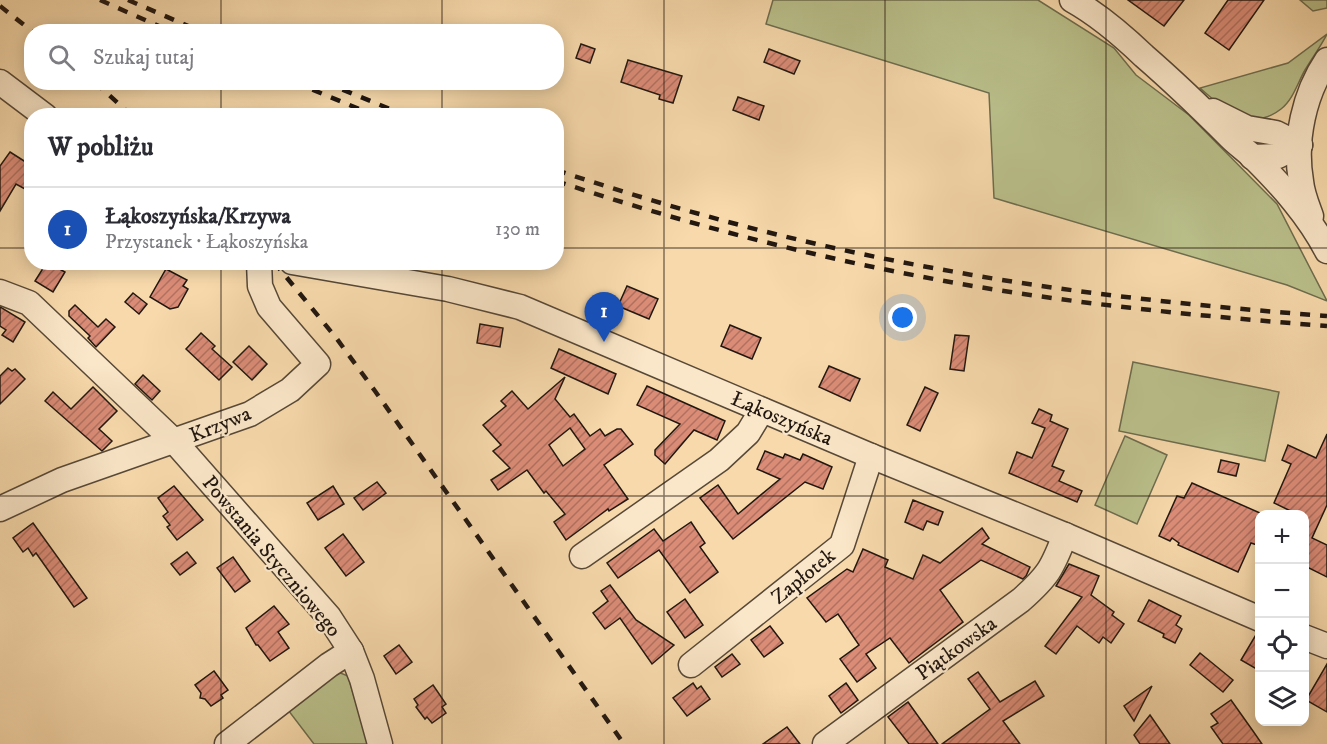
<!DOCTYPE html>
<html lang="pl">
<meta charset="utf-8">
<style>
body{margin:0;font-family:"IM FELL DW Pica",serif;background:#f7f7f7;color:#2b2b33}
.controls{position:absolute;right:18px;bottom:18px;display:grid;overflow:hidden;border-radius:12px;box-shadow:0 3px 15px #0003}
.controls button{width:54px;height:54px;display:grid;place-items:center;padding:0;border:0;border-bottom:2px solid #e1e1e2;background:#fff;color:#2b2b33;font:30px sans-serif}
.you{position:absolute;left:903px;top:318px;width:21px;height:21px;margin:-15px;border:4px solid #fff;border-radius:50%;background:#1a73e8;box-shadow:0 0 0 9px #1a73e833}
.badge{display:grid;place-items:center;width:39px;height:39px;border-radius:50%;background:#0f766e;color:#fff;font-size:20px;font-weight:700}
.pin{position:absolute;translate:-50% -50px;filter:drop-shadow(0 2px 3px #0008)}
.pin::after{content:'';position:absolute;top:32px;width:21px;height:18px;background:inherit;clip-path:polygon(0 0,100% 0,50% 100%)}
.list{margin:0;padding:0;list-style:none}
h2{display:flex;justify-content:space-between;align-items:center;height:78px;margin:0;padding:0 24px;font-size:26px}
h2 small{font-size:20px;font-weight:400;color:#7c7c81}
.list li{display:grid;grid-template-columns:39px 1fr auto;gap:18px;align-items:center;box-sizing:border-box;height:84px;padding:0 24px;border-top:2px solid #e1e1e2}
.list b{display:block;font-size:22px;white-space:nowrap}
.list p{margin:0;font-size:20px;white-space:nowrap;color:#7c7c81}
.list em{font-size:20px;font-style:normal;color:#7c7c81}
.icon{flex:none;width:33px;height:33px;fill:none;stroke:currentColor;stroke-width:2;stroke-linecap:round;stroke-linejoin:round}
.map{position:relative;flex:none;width:1327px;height:744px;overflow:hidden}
.search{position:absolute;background:#fff;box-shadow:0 3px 15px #0003;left:24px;top:24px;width:540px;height:66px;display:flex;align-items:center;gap:15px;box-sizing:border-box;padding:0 21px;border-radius:24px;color:#7c7c81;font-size:22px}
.panel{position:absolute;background:#fff;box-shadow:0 3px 15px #0003;left:24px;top:108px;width:540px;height:162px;border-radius:24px}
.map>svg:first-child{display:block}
.green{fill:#bac08b;stroke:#6e6c4e;stroke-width:1.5}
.building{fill:url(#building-hatch);stroke:#221710;stroke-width:1.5;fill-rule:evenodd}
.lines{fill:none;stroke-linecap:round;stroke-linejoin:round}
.minor-casing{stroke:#574837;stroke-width:27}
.minor{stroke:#fae6c8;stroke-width:24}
.rail{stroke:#221710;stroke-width:4.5;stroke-dasharray:10 10;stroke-linecap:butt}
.grid{fill:none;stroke:#221710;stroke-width:1.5;stroke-opacity:0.55}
.labels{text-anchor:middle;stroke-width:4.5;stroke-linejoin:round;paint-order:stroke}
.street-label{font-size:21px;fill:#221710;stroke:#fae6c8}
</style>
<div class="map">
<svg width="1327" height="744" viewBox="0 0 1327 744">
<defs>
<pattern id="building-hatch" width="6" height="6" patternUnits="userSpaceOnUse" patternTransform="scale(1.5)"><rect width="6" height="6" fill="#db8c77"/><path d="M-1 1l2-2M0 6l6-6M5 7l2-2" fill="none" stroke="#b17160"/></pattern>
</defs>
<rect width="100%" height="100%" fill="#f7d9ab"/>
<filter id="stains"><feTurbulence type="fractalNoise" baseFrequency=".00333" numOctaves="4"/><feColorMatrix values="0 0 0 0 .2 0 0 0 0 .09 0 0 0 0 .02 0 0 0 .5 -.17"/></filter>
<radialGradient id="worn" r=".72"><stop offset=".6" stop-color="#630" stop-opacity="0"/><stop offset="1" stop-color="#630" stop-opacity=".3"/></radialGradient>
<g class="green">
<polygon points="773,0 1038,0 1114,48 1136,75 1189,115 1277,204 1327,301 1287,285 994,198 989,93 766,24"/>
<polygon points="1300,0 1327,0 1327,8 1313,11"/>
<path d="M1327,34C1321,46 1312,58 1305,70C1298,82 1293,100 1281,109C1251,133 1222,108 1200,88L1288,63Z"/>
<polygon points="1133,362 1279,392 1265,461 1119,431"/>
<polygon points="1125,436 1167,455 1137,524 1095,505"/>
<polygon points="338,672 348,676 368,744 314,744 288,710"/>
</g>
<g class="building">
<polygon points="1128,0 1184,0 1164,26"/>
<polygon points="1228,0 1264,0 1229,50 1205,33"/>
<polygon points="581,44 595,49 590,63 576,58"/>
<polygon points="769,49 800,61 794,74 764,62"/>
<polygon points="628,60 682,76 673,103 659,99 660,95 621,82"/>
<polygon points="738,97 764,106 759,120 733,110"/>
<polygon points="10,152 32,166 32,179 25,189 16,184 0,211 0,166"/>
<polygon points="47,262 65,272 53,292 35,281"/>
<polygon points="166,269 187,280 183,286 188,289 178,307 170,309 150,297"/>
<polygon points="627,286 658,299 649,319 618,306"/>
<polygon points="133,293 147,304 139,314 125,302"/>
<polygon points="75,305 98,327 106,319 115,327 96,347 88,338 90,336 69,316 69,311"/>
<polygon points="0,307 25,322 13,342 2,335 6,330 0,326"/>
<polygon points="480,324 503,328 500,347 477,343"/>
<polygon points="730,325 761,338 752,359 721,346"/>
<polygon points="201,333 215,346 212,349 232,367 219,380 186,349"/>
<polygon points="955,335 969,336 964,371 950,369"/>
<polygon points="249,346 267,364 252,380 233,362"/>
<polygon points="559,349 616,374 608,394 551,368"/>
<polygon points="829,366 860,379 850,401 819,387"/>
<polygon points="8,368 12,371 15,369 25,379 0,404 0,376"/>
<polygon points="143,375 160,391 152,400 135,384"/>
<path d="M565,377L555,399L570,417L574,414L590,436L600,429L605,436L617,429H621L633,444L604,465L628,499L609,511L608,509L566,540L554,522L565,514L546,491L544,493L527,470L498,490L491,480L510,468L493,451L501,445L483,425L506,406L501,401L512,391L528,409ZM570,428L585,449L563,466L549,445Z"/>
<polygon points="647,386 725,421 717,440 694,430 665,464 655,455 655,450 680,424 637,405"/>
<polygon points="93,387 117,411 99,429 112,441 102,451 45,401 53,392 71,409"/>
<polygon points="925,387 938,393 920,431 907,425"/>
<polygon points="1039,409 1052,415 1050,421 1068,429 1052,466 1064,471 1059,481 1082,491 1077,502 1009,473 1017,452 1032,458 1045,428 1032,423"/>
<polygon points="1327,434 1327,505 1312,538 1327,545 1327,577 1305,566 1305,514 1297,514 1274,503 1291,464 1282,460 1288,445 1316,458"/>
<polygon points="765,451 783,458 785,454 800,460 803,454 832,467 823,489 805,482 733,539 700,498 718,485 738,514 780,479 757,469"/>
<polygon points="1221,460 1239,464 1236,476 1218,472"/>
<polygon points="377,482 386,493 363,510 354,498"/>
<polygon points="1192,483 1260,513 1260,546 1251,543 1238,572 1178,545 1179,543 1172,538 1170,541 1159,536 1177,496 1184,498"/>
<polygon points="174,486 203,520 177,540 167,527 170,525 163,516 168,512 158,498"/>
<polygon points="333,486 344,504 318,520 307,503"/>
<polygon points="913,500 943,512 938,525 927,521 923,530 905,522"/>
<polygon points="691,522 705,543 700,547 718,572 690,593 659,550 618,578 607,563 654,529 663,541"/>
<polygon points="33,523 87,598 74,607 36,553 33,556 28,548 23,552 13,538"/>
<polygon points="982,528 989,538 982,544 1030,567 1026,576 1023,579 981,560 940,590 963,622 909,663 890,638 866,654 876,668 857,682 840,659 859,645 838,614 826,622 807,598 847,569 853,572 863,549 888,560 885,567 913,579 923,555 940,563"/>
<polygon points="343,534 364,562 346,576 325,548"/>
<polygon points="187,552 196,563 180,575 171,564"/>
<polygon points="233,557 250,581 235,592 217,568"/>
<polygon points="1069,564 1099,576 1091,595 1114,612 1112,615 1124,624 1111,643 1103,637 1099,643 1077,626 1056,654 1045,646 1082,597 1056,586"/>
<polygon points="610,585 636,620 674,645 652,664 620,618 605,629 593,613 608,601 601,591"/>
<polygon points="685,599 703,625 685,638 667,612"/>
<polygon points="1149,600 1181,616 1176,625 1182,629 1175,643 1163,637 1164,634 1138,621"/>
<polygon points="274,606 289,624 278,632 289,648 270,661 258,645 256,645 246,628"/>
<polygon points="770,626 783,643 764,657 751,640"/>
<polygon points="1257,633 1260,633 1260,671 1241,660"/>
<polygon points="399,645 412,662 396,674 384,656"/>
<polygon points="1200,653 1233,680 1223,692 1190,665"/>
<polygon points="732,654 740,664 722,677 715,667"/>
<polygon points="1327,664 1327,712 1306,700"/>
<polygon points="214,671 228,690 221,695 223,698 211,706 205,699 200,698 201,693 195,685"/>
<polygon points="978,672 1000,702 1035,681 1044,696 1003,721 1020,744 942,744 990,709 968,679"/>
<polygon points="693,683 697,689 701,686 710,699 687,716 673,698"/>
<polygon points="846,683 858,700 841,713 829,696"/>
<polygon points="433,685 446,704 442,707 446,713 432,723 427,717 425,719 416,707 418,705 414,699"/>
<polygon points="1152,686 1134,721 1124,706"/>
<polygon points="1231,700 1253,731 1262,744 1223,744 1211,727 1218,723 1211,714"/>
<polygon points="908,702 938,744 909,744 888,717"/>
<polygon points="1150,715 1170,744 1140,744 1134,735"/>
<polygon points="787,727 800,744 763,744"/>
</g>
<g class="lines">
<defs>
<g id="minor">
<path d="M1072,0C1099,15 1122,35 1144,56C1174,82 1202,109 1230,137C1238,145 1247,151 1254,158C1282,186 1309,216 1327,251"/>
<polyline points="0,82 45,116"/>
<polyline points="1213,111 1247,128 1276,133 1300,145"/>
<polyline points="1252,157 1278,156 1300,145"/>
<path d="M1311,216C1307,205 1302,193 1301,181C1294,140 1304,94 1327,60"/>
<polyline points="292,262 448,289 520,307 871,456 1065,535 1260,619"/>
<polyline points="0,292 29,303 175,442 329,617 351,651 362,679 380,744"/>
<polyline points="0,509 62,480 250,414 290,390 318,364 269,307 260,286 259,262"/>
<polyline points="582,556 719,460 748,433 762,410"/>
<polyline points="1304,637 1327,646"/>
<polyline points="691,665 842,545 871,456"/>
<polyline points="227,744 329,665 351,651"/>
<path d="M825,744L1021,600C1048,576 1052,569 1065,535"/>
</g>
</defs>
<use href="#minor" class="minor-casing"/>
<use href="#minor" class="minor"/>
<g class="rail">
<polyline points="100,0 172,32"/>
<polyline points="128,0 202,32"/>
<polyline points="0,6 33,32"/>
<polyline points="95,82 132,116"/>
<polyline points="294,82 376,116"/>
<polyline points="324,82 407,116"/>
<path d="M556,170C682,212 809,246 939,269C1067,293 1197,306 1327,316"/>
<path d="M556,181C695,227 836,263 979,287C1094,306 1211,317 1327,326"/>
<polyline points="274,262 337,339 375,391 624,744"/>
</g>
</g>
<path class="grid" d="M221,0V32M442,0V32M664,0V744M885,0V744M1106,0V744M221,82V116M442,82V116M0,248H32M556,248H1327M221,262V744M442,262V744M0,496H1327"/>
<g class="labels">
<g class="street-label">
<text transform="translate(782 418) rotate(23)" y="7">Łąkoszyńska</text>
<text transform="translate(220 424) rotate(-22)" y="7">Krzywa</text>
<text transform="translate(272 556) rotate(50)" y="7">Powstania Styczniowego</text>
<text transform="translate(803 576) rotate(-39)" y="7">Zapłotek</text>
<text transform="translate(956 648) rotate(-36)" y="7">Piątkowska</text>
</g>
</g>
<rect width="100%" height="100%" filter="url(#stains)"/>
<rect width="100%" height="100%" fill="url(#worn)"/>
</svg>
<div class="controls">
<button>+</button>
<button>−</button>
<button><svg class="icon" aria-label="locate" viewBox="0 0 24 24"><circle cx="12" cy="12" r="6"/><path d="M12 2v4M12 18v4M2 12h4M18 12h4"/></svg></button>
<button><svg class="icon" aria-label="layers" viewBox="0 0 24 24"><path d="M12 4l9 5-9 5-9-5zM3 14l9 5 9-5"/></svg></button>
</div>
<div class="you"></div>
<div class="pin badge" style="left:604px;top:342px;background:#1a4fb4">1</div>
<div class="search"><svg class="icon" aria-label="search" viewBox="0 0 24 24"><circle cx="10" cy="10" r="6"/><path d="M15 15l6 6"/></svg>Szukaj tutaj</div>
<section class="panel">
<h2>W pobliżu<small></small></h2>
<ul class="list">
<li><span class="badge" style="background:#1a4fb4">1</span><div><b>Łąkoszyńska/Krzywa</b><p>Przystanek · Łąkoszyńska</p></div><em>130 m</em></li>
</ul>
</section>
</div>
